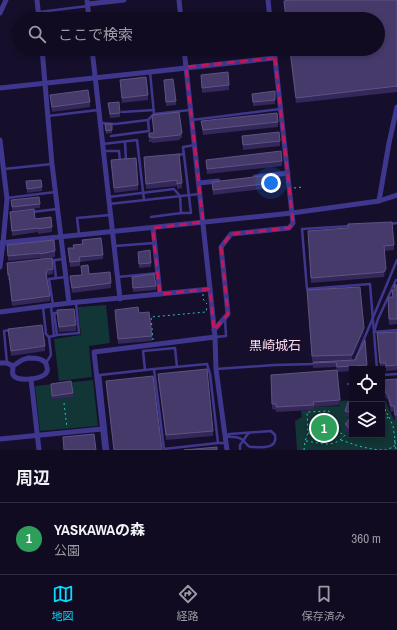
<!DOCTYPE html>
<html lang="ja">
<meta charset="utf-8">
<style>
body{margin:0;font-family:"Archivo Narrow","Noto Sans JP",sans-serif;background:#1e192d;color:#f1f3f6}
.controls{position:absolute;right:12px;bottom:12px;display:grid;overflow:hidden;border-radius:0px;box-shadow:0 2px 6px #0003}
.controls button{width:36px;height:36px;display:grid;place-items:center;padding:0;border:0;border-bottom:1px solid #302b3e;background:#100b20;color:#f1f3f6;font:20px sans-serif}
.you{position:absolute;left:271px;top:183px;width:14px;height:14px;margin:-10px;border:3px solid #fff;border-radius:50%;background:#1a73e8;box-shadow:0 0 0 6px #1a73e833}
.badge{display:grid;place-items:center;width:26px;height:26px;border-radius:50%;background:#05daff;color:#fff;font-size:13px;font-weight:700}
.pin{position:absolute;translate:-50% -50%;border:2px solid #fff;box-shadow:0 1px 4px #0006}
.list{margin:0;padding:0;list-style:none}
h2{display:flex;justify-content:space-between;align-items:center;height:52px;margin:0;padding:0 16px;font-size:17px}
h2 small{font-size:13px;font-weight:400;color:#9c9ba5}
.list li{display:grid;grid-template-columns:26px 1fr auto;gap:12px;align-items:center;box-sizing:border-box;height:72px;padding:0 16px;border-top:1px solid #302b3e}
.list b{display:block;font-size:15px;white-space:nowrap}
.list p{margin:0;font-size:13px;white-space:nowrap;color:#9c9ba5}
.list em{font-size:13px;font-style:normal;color:#9c9ba5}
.icon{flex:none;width:22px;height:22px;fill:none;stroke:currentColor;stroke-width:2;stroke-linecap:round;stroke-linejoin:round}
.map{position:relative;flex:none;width:397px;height:450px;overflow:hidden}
.search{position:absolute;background:#100b20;box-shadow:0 2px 6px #0003;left:12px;right:12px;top:12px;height:44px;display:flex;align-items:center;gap:10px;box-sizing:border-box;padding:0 14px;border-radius:22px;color:#9c9ba5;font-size:15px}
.sheet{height:124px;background:#100b20}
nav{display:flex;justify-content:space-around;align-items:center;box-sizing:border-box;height:56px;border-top:1px solid #302b3e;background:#100b20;font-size:11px;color:#9c9ba5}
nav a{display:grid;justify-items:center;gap:2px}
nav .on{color:#05daff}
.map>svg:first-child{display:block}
.green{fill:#123535}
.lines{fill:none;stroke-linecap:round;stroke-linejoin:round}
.path{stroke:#28c3c1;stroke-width:1;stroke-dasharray:2 3;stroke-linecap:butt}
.lane{stroke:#3f378d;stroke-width:2.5}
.street{stroke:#3f378d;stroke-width:5}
.wall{fill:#342759}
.shaded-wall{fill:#20163f}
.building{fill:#463a6b;stroke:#5e5382}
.marked{fill:none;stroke:#c2185b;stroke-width:3;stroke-dasharray:8 5;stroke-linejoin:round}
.labels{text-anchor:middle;stroke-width:3.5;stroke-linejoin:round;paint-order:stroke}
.neighbourhood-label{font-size:13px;fill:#ffdbf0;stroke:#150f2b}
</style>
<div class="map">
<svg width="397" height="450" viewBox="0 0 397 450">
<rect width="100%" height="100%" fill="#150f2b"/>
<g class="green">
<polygon points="106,305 110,343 89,346 92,377 59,381 54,339 81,335 78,307"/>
<polygon points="93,380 98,426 40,431 35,386"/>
<polygon points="382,398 384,398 394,420 397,420 397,450 297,450 295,421 302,417 301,411 314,410 314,407 340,406 340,401 352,400 352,435 382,435"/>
</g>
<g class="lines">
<g class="path">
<polyline points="294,188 303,187"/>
<polyline points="203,294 203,299 207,304"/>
<polyline points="153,340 151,317 206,312 207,307"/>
<polyline points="64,403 67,428"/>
<polyline points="382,412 386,412 382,400"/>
<polyline points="389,417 393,426 395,439"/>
<polyline points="382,420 389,417 386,412"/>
<path d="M341,440C355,445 369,450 385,450C387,449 391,448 394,447L395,439H397"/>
<path d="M306,441C321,443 334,449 345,435L327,427"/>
<polyline points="395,442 396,450"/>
<polyline points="304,450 305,441 308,433 307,412 329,411 330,418 326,427 315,433 308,433"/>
</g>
<g class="lane">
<polyline points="39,12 88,6"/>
<polyline points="150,72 154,114"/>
<polyline points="122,112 154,110"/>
<polyline points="48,116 98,110"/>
<polyline points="192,120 280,109"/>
<polyline points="100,123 115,124 148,120"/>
<polyline points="111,136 149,131 148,120 154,114 190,110"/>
<polyline points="125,142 126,161"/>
<polyline points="103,144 137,140 144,200"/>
<polyline points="104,151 119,151 120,161"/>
<polyline points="177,155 184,154"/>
<polyline points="4,169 52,164"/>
<polyline points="109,197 174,189 180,196 181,213 151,217"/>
<polyline points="7,198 55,192"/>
<polyline points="109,204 199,194"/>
<polyline points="32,212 57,209"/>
<polyline points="181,213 191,213 183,147 195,145"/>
<polyline points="390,224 397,223"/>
<polyline points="351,226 302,229 307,289 370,284 377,369"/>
<polyline points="79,234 77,218 110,215"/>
<polyline points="115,246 154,243"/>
<polyline points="54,260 56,278"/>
<polyline points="48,261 63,259"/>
<polyline points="118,277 158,273"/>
<polyline points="397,280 396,280 378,319 374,332 397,330"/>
<polyline points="53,305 49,279 66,277"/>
<polyline points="51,306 54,336"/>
<polyline points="43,307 46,334 49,337"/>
<polyline points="57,335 54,313 60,313"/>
<polyline points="215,337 226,336 225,318"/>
<polyline points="7,363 4,331 10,330"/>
<polyline points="46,363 51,355 49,337 57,335 79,333 76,303"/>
<polyline points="354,363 397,260"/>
<polyline points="216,369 274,365 315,364"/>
<polyline points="145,370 143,351 175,348 177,367"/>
<polyline points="382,375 397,374"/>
<polyline points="348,384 352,384"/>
<path d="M271,431L275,435C278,450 260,447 250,447C246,445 244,439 239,438C235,436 232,438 225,436L230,434Z"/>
<polyline points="218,443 210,374 207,364 154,369 164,449 218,443 226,443"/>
<polyline points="108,450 100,375 154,369"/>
<path d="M240,450V445C244,441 245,436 249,433"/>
</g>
<g class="street">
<polyline points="37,0 39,19"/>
<polyline points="87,0 89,19"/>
<polyline points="179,0 181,19"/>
<polyline points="268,0 270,19"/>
<polyline points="88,4 124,0"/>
<polyline points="0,13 6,0"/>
<polyline points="42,49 52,164 69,303"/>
<polyline points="92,49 120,299"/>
<polyline points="184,49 210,289 215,337 216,369 227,450"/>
<polyline points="0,88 150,72 275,58"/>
<polyline points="0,140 7,199 3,243 0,267"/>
<polyline points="255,177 288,173"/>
<polyline points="199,183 218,181"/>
<polyline points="379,201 389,143 397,107"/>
<polyline points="153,228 160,294"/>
<polyline points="0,243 292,213 379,201 397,195"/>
<polyline points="0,312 69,303 210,289"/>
<polyline points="214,330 228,314 221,247 231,234 289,228 293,223 274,49"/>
<path d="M28,358C35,358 46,358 47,367C48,370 47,373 44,375C38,379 18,382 13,375C12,372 13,369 13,366L22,360Z"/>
<polyline points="0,363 7,363 13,366"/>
<polyline points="31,379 39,450"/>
<polyline points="0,439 102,429"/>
<polyline points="105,450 94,352 215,337"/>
</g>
</g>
<g class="wall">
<polygon points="397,0 397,92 296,103 289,49 378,49 378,19 286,19 284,1"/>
<polygon points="201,75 229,85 229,90 202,93"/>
<polygon points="120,80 148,95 148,100 122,103"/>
<polygon points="164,80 176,101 176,105 166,106"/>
<polygon points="252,94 275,100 275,104 253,106"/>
<polygon points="50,95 90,102 90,107 52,112"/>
<polygon points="108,103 120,113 120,117 110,118"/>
<polygon points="152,115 182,133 182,138 180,138 180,140 152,143 152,142 149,142 149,133 154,133"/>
<polygon points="201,121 278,122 278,127 203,135"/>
<polygon points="105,126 112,130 112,133 106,134"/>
<polygon points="242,136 280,141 280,146 243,150"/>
<polygon points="144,157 182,183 182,188 177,189 177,186 146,189"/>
<polygon points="111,160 138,185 138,190 114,193"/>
<polygon points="206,160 282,161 282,166 207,174"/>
<polygon points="26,181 42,187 42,191 27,193"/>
<polygon points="212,182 263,184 263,189 213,195"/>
<polygon points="11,200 40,204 40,208 12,211"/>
<polygon points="10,212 35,219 52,227 52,232 38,234 38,232 12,236"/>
<polygon points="348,224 394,245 394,250 384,251 386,274 384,277 311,283 308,231 348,228"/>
<polygon points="82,240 103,255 103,259 80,262 80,266 70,267 68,248 73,248 82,244"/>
<polygon points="7,245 55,251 55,257 40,259 40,258 8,261"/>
<polygon points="138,252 151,263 151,267 139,268"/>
<polygon points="7,263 53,269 53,274 47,275 50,296 50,301 12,306 9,280 8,280"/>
<polygon points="81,266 89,274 111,283 111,288 72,293 70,276 82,275"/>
<polygon points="132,277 156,286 156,290 133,292"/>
<polygon points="397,285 397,324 389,325 388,303 393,297 395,290"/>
<polygon points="307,290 364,333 352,360 312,361"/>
<polygon points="57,310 76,325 76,331 59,332 57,315"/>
<polygon points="115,310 139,313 152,336 152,341 118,344 115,315"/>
<polygon points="8,329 45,346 45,351 11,356"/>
<polygon points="397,332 397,370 386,371 386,368 380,368 377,333"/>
<polygon points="355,360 367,365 367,369 352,369 352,371 337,372 340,405 314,407 314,410 276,412 276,410 272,409 271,375 337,370 336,367 313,368 313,362"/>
<polygon points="158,374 213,431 213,436 166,440 158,379"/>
<polygon points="397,379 397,420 395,420 394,411 391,412 388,400 385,397 384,380"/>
<polygon points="106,381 162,450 114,450 106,387"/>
<polygon points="51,384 73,393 73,397 52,399"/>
<polygon points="352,404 352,435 354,435 352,437 345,429 345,424 351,418 345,416 345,411"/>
<polygon points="362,435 373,435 373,437"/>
</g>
<g class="shaded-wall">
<polygon points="386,269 386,274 384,277 384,272"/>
<polygon points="364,328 364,333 352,360 352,355"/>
</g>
<g class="building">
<polygon points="290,0 397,0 397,86 296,98 290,49 378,49 378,19 286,19 284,1"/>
<polygon points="228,72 229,85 202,88 201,75"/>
<polygon points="146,77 148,95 122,98 120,80"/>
<polygon points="173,79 176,101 166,102 164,80"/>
<polygon points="88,90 90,102 52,107 50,95"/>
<polygon points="275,91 275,100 253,102 252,94"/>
<polygon points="119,102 120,113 110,114 108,103"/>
<polygon points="179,112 182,133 180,133 180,135 152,138 152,137 149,137 149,133 154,133 152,115"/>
<polygon points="277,113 278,122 203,130 201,121"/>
<polygon points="105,124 112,124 112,130 106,131"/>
<polygon points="279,132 280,141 243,145 242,136"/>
<polygon points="281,151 282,161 207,169 206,160"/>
<polygon points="179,154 182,183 177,184 177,180 146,184 144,157"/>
<polygon points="136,158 138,185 114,188 111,160"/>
<polygon points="262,176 263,184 213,190 212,182"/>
<polygon points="41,180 42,187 27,189 26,181"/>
<polygon points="39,197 40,204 12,207 11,200"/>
<polygon points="34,209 35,219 51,217 52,227 38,229 38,228 12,231 10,212"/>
<polygon points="392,222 394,245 384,246 386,269 384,272 311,278 308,231 348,228 348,224"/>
<polygon points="101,238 103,255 79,257 80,261 70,262 68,248 74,248 73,245 83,244 82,240"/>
<polygon points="54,240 55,251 40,254 40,253 8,256 7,245"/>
<polygon points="150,250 151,263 139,264 138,252"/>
<polygon points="52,258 53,269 47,270 46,274 50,296 12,301 9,274 8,275 7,263"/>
<polygon points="88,265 89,274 110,272 111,283 72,288 70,276 82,275 81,266"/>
<polygon points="154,274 156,286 133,288 132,277"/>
<polygon points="394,285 397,285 397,319 389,319 388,298 389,297 393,297 392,290 395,290"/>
<polygon points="360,287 364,328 352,355 312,356 307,290"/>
<polygon points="138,307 139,313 149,312 152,336 118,339 115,310"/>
<polygon points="74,309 76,325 59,327 57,310"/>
<polygon points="42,325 45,346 11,351 8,329"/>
<polygon points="397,332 397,365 386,366 386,363 380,363 377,333"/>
<polygon points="365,340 367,365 337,367 336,362 313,363 313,362 355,360"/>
<polygon points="207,369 213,431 166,435 158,374"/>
<polygon points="337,370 340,400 313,402 314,405 276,407 276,404 272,404 271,375"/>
<polygon points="153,376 162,450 114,450 106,381"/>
<polygon points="397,379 397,415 395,415 394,406 391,406 388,395 385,392 384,380"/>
<polygon points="71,381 73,393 52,396 51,384"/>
<polygon points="348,402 352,404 352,413 345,411"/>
<polygon points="352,416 352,431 345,424"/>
<polygon points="94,434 96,450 64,450 63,437"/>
<polygon points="217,447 217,450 184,450"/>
</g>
<path class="marked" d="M275,58L293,223L289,228L231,234L221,247L228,314L214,330L210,289L160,294L154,243L153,228L203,222L186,67Z"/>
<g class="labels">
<g class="neighbourhood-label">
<text x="275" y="350">黒崎城石</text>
</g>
</g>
</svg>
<div class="controls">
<button><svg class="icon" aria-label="locate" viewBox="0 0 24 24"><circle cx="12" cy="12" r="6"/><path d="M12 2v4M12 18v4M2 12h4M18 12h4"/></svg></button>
<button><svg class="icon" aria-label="layers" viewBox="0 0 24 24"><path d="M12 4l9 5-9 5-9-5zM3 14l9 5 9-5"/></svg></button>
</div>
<div class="you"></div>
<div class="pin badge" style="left:324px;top:428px;background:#2e9e5b">1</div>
<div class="search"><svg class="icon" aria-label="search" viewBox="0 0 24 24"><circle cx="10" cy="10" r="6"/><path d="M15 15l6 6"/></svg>ここで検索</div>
</div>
<section class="sheet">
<h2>周辺<small></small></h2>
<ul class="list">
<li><span class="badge" style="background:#2e9e5b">1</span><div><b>YASKAWAの森</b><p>公園</p></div><em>360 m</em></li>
</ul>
</section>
<nav>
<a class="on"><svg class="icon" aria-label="map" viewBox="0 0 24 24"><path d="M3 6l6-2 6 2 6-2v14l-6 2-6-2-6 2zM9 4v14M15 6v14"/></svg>地図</a>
<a><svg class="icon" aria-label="directions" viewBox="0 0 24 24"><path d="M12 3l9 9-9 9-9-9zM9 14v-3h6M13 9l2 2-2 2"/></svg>経路</a>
<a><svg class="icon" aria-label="saved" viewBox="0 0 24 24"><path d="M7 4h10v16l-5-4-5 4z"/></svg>保存済み</a>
</nav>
